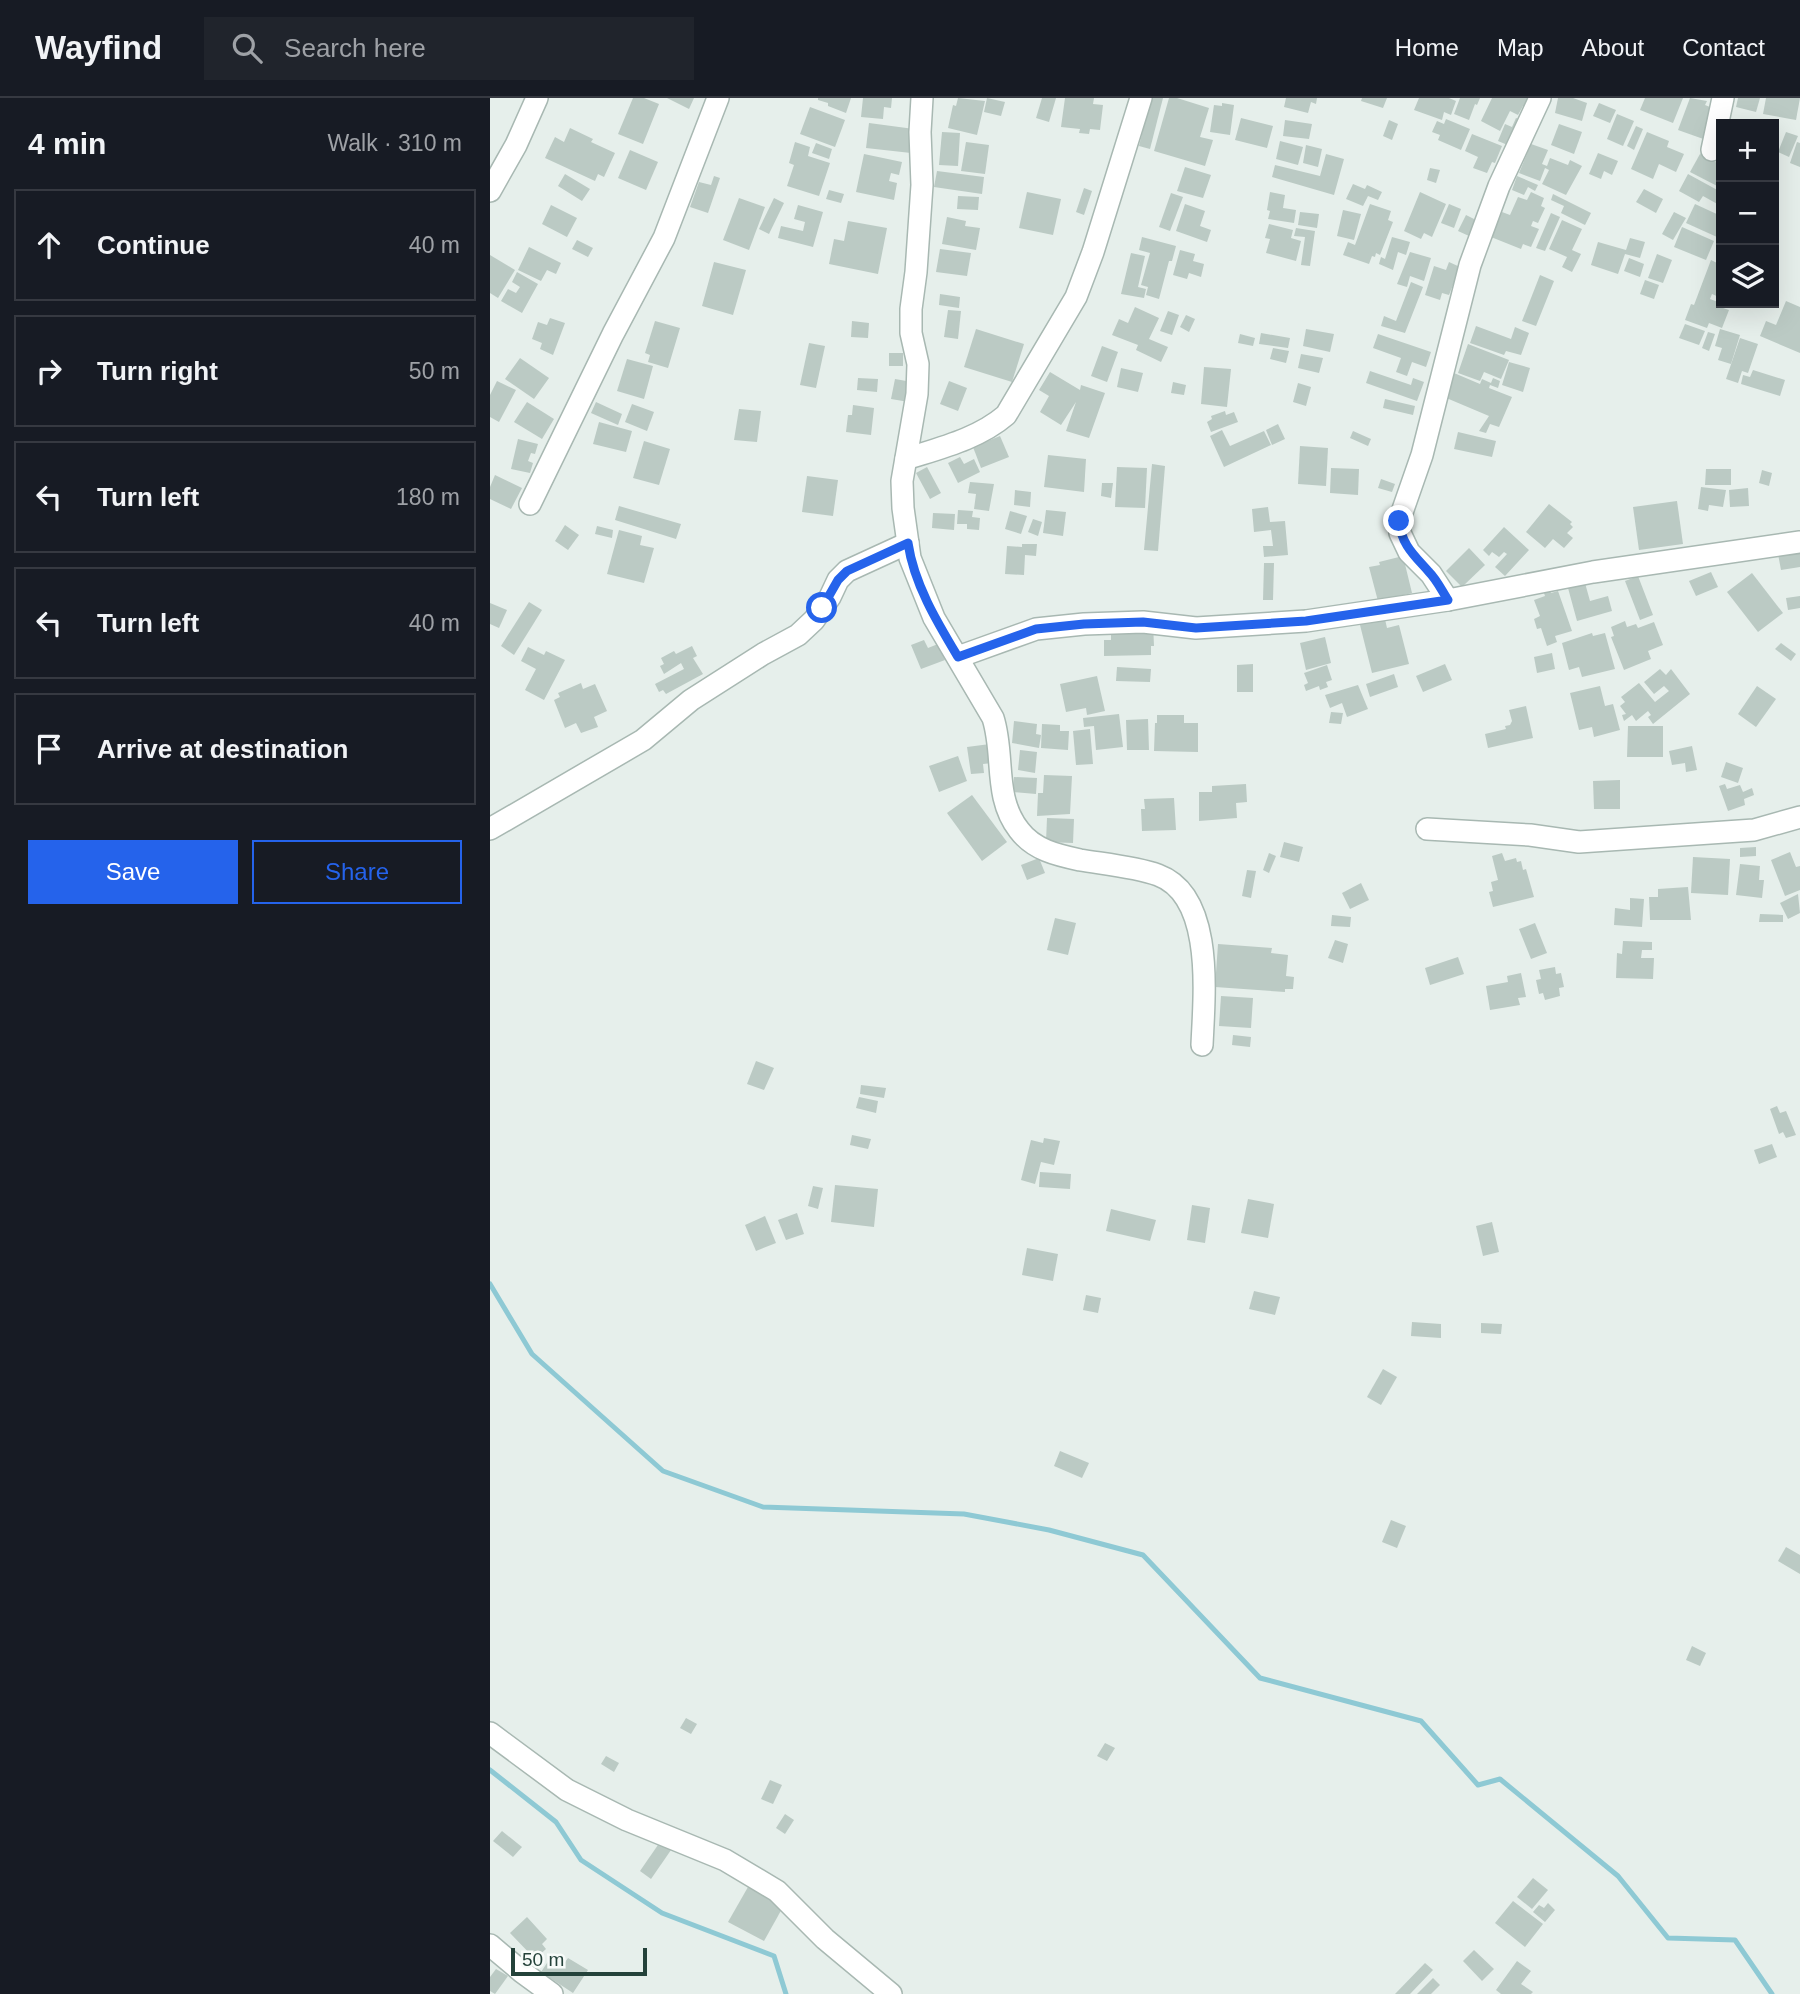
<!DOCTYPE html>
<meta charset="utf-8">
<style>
body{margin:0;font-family:Arial,sans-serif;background:#20242c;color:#f1f3f6}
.controls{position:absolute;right:21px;top:21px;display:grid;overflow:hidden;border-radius:0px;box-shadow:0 7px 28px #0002}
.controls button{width:63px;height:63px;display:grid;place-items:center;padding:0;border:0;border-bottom:2px solid #363941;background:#171b24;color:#f1f3f6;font:35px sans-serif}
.scale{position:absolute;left:21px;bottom:18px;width:136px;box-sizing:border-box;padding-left:7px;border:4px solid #24423a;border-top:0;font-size:19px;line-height:24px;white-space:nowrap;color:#24423a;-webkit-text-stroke:5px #f7fbf9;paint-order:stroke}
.stop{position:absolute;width:21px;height:21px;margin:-16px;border:5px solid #2563eb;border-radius:50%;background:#fff}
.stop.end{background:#2563eb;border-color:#fff;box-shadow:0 2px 7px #0008}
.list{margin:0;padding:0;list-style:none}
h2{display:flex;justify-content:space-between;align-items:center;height:91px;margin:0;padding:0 28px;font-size:30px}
h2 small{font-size:23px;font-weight:400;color:#9ea1a6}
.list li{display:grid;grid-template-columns:46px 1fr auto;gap:21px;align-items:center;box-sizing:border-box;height:112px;margin:0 14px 14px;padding:0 14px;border:2px solid #363941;border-radius:0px}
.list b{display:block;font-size:26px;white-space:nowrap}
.list em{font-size:23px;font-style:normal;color:#9ea1a6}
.actions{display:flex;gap:14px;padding:21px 28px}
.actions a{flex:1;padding:16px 0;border:2px solid #2563eb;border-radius:0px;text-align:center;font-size:24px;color:#2563eb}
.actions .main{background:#2563eb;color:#fff}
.icon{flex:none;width:38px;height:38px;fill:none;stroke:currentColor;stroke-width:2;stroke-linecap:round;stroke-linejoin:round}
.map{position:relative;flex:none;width:1310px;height:1896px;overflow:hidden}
header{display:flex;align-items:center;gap:42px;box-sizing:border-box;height:98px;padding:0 35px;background:#171b24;border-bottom:2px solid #363941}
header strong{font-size:33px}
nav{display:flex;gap:38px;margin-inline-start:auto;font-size:24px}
.search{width:490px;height:63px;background:#20242c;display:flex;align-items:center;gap:18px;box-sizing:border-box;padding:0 24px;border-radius:0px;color:#9ea1a6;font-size:26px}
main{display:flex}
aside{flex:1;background:#171b24}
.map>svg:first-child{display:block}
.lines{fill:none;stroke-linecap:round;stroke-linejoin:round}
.stream{stroke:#8ec9d4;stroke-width:5}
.building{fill:#bbcac4}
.street-casing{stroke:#a8b8b2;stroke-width:24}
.street{stroke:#fff;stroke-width:21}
.route{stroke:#2563eb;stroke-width:9}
</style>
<header>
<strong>Wayfind</strong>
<div class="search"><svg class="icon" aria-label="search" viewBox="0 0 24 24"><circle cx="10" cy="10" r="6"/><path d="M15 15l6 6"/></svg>Search here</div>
<nav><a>Home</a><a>Map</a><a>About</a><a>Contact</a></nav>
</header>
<main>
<aside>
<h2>4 min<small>Walk · 310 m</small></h2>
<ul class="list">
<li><svg class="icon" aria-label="ahead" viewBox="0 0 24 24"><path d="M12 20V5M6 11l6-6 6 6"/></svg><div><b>Continue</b></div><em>40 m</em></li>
<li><svg class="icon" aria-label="right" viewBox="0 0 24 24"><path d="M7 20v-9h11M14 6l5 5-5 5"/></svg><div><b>Turn right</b></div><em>50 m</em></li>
<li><svg class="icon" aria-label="left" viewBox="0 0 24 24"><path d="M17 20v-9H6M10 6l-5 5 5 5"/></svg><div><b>Turn left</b></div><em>180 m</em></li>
<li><svg class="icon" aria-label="left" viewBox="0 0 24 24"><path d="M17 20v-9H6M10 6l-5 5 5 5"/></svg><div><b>Turn left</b></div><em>40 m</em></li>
<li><svg class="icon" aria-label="arrive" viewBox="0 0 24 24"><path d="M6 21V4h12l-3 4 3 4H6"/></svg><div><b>Arrive at destination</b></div></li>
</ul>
<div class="actions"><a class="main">Save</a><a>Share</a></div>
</aside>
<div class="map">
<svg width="1310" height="1896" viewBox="0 0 1310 1896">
<rect width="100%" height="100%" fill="#e6efeb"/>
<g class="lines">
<g class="stream">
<polyline points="0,1186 42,1256 173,1373 273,1409 474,1416 559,1432 653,1457 770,1580 931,1623 988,1687 1010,1681 1128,1778 1178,1840 1245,1842 1282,1896"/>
<polyline points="0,1672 66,1724 91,1762 172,1815 284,1858 296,1896"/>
</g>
</g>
<g class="building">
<polygon points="143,0 154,0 169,6 153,46 128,36"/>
<polygon points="177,0 204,0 199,11"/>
<polygon points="328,0 361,0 356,15 338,8 338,5 328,2"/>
<polygon points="373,0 402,0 401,10 394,9 393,21 371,19"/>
<polygon points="468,0 495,3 487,37 458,30 463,7 466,8"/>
<polygon points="497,0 515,4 511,18 494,14"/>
<polygon points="552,0 566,0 559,24 546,20"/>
<polygon points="575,0 604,0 603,6 613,7 610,32 600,31 599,36 589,35 590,31 571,29"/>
<polygon points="661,0 673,0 660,51 649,48"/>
<polygon points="679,0 687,0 719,10 710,39 723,42 715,68 664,53"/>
<polygon points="796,0 827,0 826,6 821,4 818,15 794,9"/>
<polygon points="872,0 897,0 893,10 871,3"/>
<polygon points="929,0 959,0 966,3 961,17 954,14 952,22 924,12"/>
<polygon points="970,0 990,0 987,7 985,6 979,22 964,16"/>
<polygon points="1002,0 1048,0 1042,13 1033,8 1028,17 1020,13 1010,33 991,23"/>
<polygon points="1068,0 1083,0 1097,5 1092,23 1065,15"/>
<polygon points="1155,0 1193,0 1183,25 1150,12"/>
<polygon points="1200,0 1217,3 1215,7 1230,13 1219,43 1188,32"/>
<polygon points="1248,0 1270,0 1266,14 1246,9"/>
<polygon points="1276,0 1310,0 1306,22 1273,16"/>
<polygon points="732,5 744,7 740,37 720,34 724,7 732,8"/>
<polygon points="1109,5 1126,12 1120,25 1103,18"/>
<polygon points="320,9 355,22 345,49 310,36"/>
<polygon points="1127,16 1144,23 1133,48 1117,41"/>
<polygon points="751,20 783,28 777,50 745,42"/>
<polygon points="1026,20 1036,24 1020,48 1008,43 1015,26 1022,29"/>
<polygon points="956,21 980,31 971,52 948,42 950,37 942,34 947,23 954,26"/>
<polygon points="795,22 822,26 819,41 793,38"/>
<polygon points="899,22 908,26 902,42 893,38"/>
<polygon points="379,25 424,31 421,55 376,50"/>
<polygon points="1069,26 1092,34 1084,56 1061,47"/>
<polygon points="1146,28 1153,31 1144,52 1137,48"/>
<polygon points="80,30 103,41 101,44 125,55 114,79 108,76 105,83 55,60 65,39 74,44"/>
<polygon points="452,34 470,35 468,68 449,67"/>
<polygon points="1157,34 1179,43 1177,49 1194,56 1186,74 1169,66 1163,81 1141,71"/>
<polygon points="1296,34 1308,38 1299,59 1288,54"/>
<polygon points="982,36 1012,48 1005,65 1002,64 997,75 983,70 988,59 975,53"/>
<polygon points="790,43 813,49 808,67 786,61"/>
<polygon points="305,44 320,49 318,58 340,65 329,98 297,88 304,67 299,65"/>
<polygon points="476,44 499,47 495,76 471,73"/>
<polygon points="1307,44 1310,45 1310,69 1300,65"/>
<polygon points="326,45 342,51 339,61 322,55"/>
<polygon points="1041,46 1058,52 1052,66 1057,68 1060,60 1078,67 1080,62 1092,68 1076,97 1052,86 1059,72 1055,70 1050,83 1029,75"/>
<polygon points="816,47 832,51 828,69 813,65"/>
<polygon points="140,52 168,64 156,92 128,80"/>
<polygon points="1108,55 1128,63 1122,77 1114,73 1111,81 1099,76"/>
<polygon points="374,56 412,64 409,77 401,75 399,83 407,85 404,102 366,94"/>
<polygon points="836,56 854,61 844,97 782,79 785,67 830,78"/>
<polygon points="1210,56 1231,67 1231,90 1200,74"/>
<polygon points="695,69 721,77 713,100 687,93"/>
<polygon points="940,70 950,72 946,85 937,82"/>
<polygon points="447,73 494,79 492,96 444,89"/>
<polygon points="75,76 100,91 92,103 68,88"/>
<polygon points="1198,76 1231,94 1231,108 1213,98 1209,104 1189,93"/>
<polygon points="224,78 230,80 218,115 200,109 209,84 221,87"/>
<polygon points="1027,78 1048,87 1045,93 1038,89 1034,97 1022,92"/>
<polygon points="863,86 875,91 877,87 892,94 888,102 878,98 873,108 856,101"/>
<polygon points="594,90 602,93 594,117 586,114"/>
<polygon points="1154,91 1173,101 1166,115 1146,104"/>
<polygon points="339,92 354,96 351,105 336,101"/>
<polygon points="537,94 571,101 563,137 529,130"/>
<polygon points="780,94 795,97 793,110 806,112 804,125 778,121 780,113 777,112"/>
<polygon points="930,94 956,106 942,139 934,135 931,141 914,133"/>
<polygon points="1041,94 1054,100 1051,108 1055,110 1048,125 1043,123 1041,128 1049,131 1041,149 1033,146 1031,151 1001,139 1012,114 1020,117 1028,99 1037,102"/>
<polygon points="681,95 693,99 680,133 669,129"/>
<polygon points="1063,96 1101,115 1095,127 1071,115 1074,108 1061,102"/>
<polygon points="468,98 489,99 488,112 467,111"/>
<polygon points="249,100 275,109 259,152 233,142"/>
<polygon points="284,100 294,105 279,136 269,131"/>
<polygon points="695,106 715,113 710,128 721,132 717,144 686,133"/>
<polygon points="880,106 901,113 898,122 903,124 890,157 886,155 885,159 882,158 879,166 853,157 858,144 865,147"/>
<polygon points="959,106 971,111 964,130 951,125"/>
<polygon points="1205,106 1231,118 1231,129 1227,139 1196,125"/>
<polygon points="61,107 87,120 77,139 52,126"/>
<polygon points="308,107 333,114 323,149 288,140 291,128 313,133 315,124 304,121"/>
<polygon points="853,112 871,116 864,142 847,138"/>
<polygon points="810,114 829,116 827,130 808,127"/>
<polygon points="1184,114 1196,120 1183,142 1172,136"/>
<polygon points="1061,115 1070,119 1055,153 1046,150"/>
<polygon points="976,117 986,122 979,138 968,133"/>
<polygon points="457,119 476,123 475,128 490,130 486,152 452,146"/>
<polygon points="1072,122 1092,131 1082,152 1091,156 1082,174 1072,169 1077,159 1059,151"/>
<polygon points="358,123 397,130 388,176 339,166 344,141 354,143"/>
<polygon points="779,126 803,132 801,140 811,143 806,163 776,155 780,141 775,140"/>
<polygon points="1192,129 1224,143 1216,162 1184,149"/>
<polygon points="806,130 825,133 820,168 811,167 815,139 804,138"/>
<polygon points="652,139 686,148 682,163 679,163 669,201 656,197 658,189 651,187 660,155 649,152"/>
<polygon points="902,139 920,144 916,157 908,154 903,172 889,166 891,159 895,161"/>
<polygon points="1140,140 1155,144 1150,160 1135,156 1128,176 1101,167 1108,144 1136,152"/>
<polygon points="87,142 103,150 98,159 82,151"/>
<polygon points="39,149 71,165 66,176 57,172 51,183 28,172"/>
<polygon points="450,151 481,155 477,178 446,174"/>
<polygon points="690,152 705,156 703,163 714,166 711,179 699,175 697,181 683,177"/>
<polygon points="920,154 941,160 934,183 920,178 917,189 907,186"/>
<polygon points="641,155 655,158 648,189 656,191 654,200 631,196"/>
<polygon points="1167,156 1182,162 1173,185 1158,180"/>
<polygon points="0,157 25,172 8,200 0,195"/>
<polygon points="1139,160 1154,166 1150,179 1134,173"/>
<polygon points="1221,162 1231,167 1231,200 1222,196 1220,201 1228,204 1227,208 1239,212 1232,230 1219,225 1217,230 1195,222 1201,206 1204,207"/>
<polygon points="224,164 256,172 243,217 212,208"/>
<polygon points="959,164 970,169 959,197 952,195 950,202 935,197 944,168 956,172"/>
<polygon points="27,174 48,186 32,215 11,203 18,191 26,195 30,189 22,184"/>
<polygon points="1050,177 1064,183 1046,228 1032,223"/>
<polygon points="1155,182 1169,187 1164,201 1150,196"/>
<polygon points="921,184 933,189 915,235 891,228 894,218 906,223"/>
<polygon points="450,196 470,199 469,210 449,207"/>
<polygon points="1296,203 1310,209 1310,255 1270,238 1276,223 1286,227"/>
<polygon points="645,209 669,220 659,241 678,249 671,264 646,252 648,247 622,237 629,221 638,225"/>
<polygon points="458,212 471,213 468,241 454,239"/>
<polygon points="678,213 689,217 682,237 670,233"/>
<polygon points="696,217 705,221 699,234 690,229"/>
<polygon points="60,220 75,225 63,257 50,251 52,245 42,241 48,224 57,227"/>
<polygon points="165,223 190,230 178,270 158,264 160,257 155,255"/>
<polygon points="362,223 379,225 378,240 361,239"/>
<polygon points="1195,226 1215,233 1209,247 1189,240"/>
<polygon points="986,228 1021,241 1025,229 1039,235 1031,257 1016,253 1014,257 980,245"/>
<polygon points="486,231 534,246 522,284 474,269"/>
<polygon points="816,231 844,236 840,254 813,248"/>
<polygon points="1230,231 1250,237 1241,266 1228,262 1232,250 1225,248"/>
<polygon points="1218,234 1225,236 1219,253 1212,250"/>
<polygon points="771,235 800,240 798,250 769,246"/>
<polygon points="750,236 765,240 763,248 748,245"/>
<polygon points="888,236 941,254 936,269 922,264 917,278 906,274 911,260 883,250"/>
<polygon points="1250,240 1268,246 1258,275 1252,273 1248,285 1236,281"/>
<polygon points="319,245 335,248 326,290 310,287"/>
<polygon points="978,246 1019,262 1011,281 994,274 990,283 968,275"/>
<polygon points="612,248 628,254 617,284 601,278"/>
<polygon points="783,250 799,253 796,265 780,261"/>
<rect x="399" y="255" width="14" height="13"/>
<polygon points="811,256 833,260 829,275 808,270"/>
<polygon points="30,260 59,280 44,301 15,281"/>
<polygon points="137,261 163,268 154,301 127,293"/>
<polygon points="1019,264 1040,270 1033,294 1012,287"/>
<polygon points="714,269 741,271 737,309 711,306"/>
<polygon points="631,270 653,275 648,294 627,289"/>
<polygon points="1263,272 1295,282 1290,298 1251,286 1253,277 1260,279"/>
<polygon points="880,273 921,287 923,280 934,284 927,303 876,285"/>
<polygon points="560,274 590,292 591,287 615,295 599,340 576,333 586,304 571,327 550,314 559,298 549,292"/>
<polygon points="964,275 990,286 992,281 1001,285 1003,280 1010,283 1008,290 1000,287 999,290 1022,299 1009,329 1000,326 996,335 989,333 999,318 954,299"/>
<polygon points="368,280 388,281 387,294 367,292"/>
<polygon points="405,281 422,284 419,304 401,301"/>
<polygon points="7,283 26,292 9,324 0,319 0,297"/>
<polygon points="459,283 477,290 468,313 450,306"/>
<polygon points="683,284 696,287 694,297 681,295"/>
<polygon points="808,285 821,289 816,308 803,304"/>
<polygon points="895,301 925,308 923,317 893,310"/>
<polygon points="37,304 64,321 52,341 24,324"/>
<polygon points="106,304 132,316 128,327 101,315"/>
<polygon points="142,306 164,314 157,333 135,324"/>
<polygon points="363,307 384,310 381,337 356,334 358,317 362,317"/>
<polygon points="249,311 271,313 267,344 244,342"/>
<polygon points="735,313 736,317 744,314 748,324 721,334 717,324 722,321 721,318"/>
<polygon points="109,324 142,333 136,354 103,346"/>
<polygon points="788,326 795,341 782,347 776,332"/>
<polygon points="732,332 740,348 774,333 781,347 734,369 720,338"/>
<polygon points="863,333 881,341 878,348 860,340"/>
<polygon points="968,334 1006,343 1002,359 964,351"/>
<polygon points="510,338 519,359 491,370 483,349"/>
<polygon points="28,341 48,346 45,356 41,355 38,363 43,365 40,375 21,371"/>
<polygon points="154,343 180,351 169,387 143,380"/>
<polygon points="810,348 838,350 836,388 808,386"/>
<polygon points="558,357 596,361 594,394 554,389"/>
<polygon points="470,359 474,366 484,361 490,374 468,385 458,365"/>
<polygon points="662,366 675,368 668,453 654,452"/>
<polygon points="437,369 451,395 440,401 426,375"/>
<polygon points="627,369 657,370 655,410 625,409"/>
<polygon points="841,370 869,371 868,397 840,395"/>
<polygon points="1216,371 1241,371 1241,387 1215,387"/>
<polygon points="1272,372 1282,375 1279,388 1269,385"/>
<polygon points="5,377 32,390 21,411 0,401 0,389"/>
<polygon points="317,378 348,382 343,418 312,414"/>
<polygon points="891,381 905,386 902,394 888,390"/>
<polygon points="480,384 504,386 499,413 484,411 486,396 478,395"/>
<polygon points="612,385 623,385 621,400 611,398"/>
<polygon points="1211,389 1236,392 1233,409 1219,407 1218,413 1208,411"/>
<polygon points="1258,390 1259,408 1240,409 1239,392"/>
<polygon points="525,392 541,394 540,409 524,407"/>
<polygon points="1187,403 1193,446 1149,452 1143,409"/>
<polygon points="1059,406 1082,424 1080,426 1083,429 1077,435 1083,440 1074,450 1063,441 1055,450 1036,434"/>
<polygon points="129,408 191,426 186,441 125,422"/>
<polygon points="778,409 780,424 795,423 798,457 774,459 773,448 783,448 781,432 764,434 762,411"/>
<polygon points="468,412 483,413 482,419 490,420 489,432 477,431 477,426 467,426"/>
<polygon points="556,412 576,414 573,438 553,435"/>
<polygon points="520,413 537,418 531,436 515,431"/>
<polygon points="443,415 465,416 464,432 442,430"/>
<polygon points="543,421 552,424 548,438 538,434"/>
<polygon points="75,427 89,437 78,452 65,443"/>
<polygon points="107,428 123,432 122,440 105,436"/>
<polygon points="1014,429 1039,452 1015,478 1005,469 1017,456 1014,454 1009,459 1002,454 999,458 993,452"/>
<polygon points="129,432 152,438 150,447 164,450 154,485 117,476"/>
<polygon points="532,446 547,446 546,458 535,457 534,477 515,476 517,448 532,449"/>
<polygon points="979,450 995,467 972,489 956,473"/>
<polygon points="1310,453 1310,469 1291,472 1288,456"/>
<polygon points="913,458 922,495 914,497 916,503 889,507 879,469 890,467 889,464"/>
<polygon points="774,465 784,465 783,502 773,502"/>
<polygon points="1221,474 1228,489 1206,498 1199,483"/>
<polygon points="1262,475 1293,515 1268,534 1237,494"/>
<polygon points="1148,478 1163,517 1150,522 1135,483"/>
<polygon points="1095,485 1100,503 1118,498 1122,513 1087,523 1078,490"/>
<polygon points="1060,493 1061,495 1068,493 1082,533 1065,538 1067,544 1057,548 1051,530 1047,531 1044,521 1050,518 1044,502 1055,498 1054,495"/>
<polygon points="1310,498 1310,510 1298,512 1296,500"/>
<polygon points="39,504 52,512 24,557 11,548"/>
<polygon points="0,505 17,512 9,530 0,526"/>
<polygon points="894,517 897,530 909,527 919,566 882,575 869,523"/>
<polygon points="1135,523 1137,529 1146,526 1148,530 1164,524 1173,547 1158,553 1161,561 1134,572 1121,539 1124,538 1121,529"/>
<polygon points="621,526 663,526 664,548 661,548 661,557 614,558 614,542 621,542"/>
<polygon points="1102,535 1103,538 1115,535 1125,571 1092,579 1089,569 1079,572 1072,545"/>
<polygon points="835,539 841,565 816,572 810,545"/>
<polygon points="434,542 438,550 448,546 455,562 431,571 421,547"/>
<polygon points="1291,545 1306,556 1301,563 1285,551"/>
<polygon points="202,548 207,558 203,560 213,576 176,596 173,592 169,594 165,586 194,571 191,565 174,576 170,568 174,566 171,560 184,553 186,556"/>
<polygon points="38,549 54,557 56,553 75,562 54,602 35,592 46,571 31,563"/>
<polygon points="1062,555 1065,571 1047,575 1044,559"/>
<polygon points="763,566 763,594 747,594 747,567"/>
<polygon points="955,566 962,582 933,594 926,578"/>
<polygon points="837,567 842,582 836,584 838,589 830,592 829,588 816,593 814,587 818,585 814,575"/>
<polygon points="627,569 661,571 660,584 626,583"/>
<polygon points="1170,571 1176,577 1181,571 1200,596 1163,626 1158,619 1161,617 1158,613 1146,623 1142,617 1134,623 1132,617 1136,616 1130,608 1135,604 1131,599 1149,585 1165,604 1179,593 1174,588 1164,596 1154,584"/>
<polygon points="904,576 908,589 880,599 876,586"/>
<polygon points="607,578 615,613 597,617 596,610 576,614 570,586"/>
<polygon points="91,585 93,591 105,586 117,613 104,619 108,629 91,635 86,625 75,630 64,602 70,599 68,595"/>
<polygon points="868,587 878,611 857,619 852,605 840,610 835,597"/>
<polygon points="1110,588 1115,608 1123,606 1130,632 1104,639 1102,629 1089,632 1080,595"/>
<polygon points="1267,588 1286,601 1266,629 1248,616"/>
<polygon points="1036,608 1043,640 998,650 995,636 1016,631 1015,628 1020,627 1022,623 1019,612"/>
<polygon points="841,614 853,615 851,626 839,625"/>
<polygon points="629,616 633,649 606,652 604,628 594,629 593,620"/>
<polygon points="667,617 694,617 694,625 708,625 708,654 664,653 665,625 667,625"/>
<polygon points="658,621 659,652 637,652 636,622"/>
<polygon points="524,623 547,626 546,636 551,637 549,650 522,645"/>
<polygon points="552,626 570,627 570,633 579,633 578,652 551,650"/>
<polygon points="1138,628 1173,628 1173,659 1137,659"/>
<polygon points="600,631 603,666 586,667 583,633"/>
<polygon points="500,646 502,665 493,666 494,675 481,676 477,649"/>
<polygon points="1202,648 1207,672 1196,674 1195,665 1182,667 1179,653"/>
<polygon points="530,652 547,654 545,675 528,672"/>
<polygon points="468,658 477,683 449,694 439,668"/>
<polygon points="1236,664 1253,670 1248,685 1231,679"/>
<polygon points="554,677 582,678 580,716 547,718 548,695 553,695"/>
<polygon points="524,679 547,680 546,696 523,694"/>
<polygon points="1130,682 1130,711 1104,711 1103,683"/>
<polygon points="756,686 757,704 746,705 747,720 709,723 709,694 722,694 722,688"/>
<polygon points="1235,686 1237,691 1250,687 1253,694 1262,690 1264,697 1254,701 1255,707 1238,713 1229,688"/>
<polygon points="482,697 517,744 492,763 457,715"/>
<polygon points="684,700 686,732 652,733 651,711 655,711 654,701"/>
<polygon points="557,720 584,721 583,745 556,744"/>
<polygon points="794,744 813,749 809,764 790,759"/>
<polygon points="1266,749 1266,758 1250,759 1250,750"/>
<polygon points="1300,754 1306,769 1310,768 1310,792 1295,798 1281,762"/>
<polygon points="779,755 786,758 779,775 773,772"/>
<polygon points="1012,755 1015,763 1026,760 1027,764 1031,763 1033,772 1036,771 1044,799 1003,809 999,794 1003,793 1001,784 1008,782 1002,758"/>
<polygon points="1203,759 1240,761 1238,797 1201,795"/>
<polygon points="549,760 555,775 537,782 531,767"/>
<polygon points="1250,766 1270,768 1269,782 1274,782 1272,800 1246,797"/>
<polygon points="757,772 766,773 761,800 752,798"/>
<polygon points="871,785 879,802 860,811 852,795"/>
<polygon points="1198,789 1201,822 1160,822 1159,799 1168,799 1168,791"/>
<polygon points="1308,796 1310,815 1298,821 1290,805"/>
<polygon points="1140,800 1154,801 1152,829 1124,827 1125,810 1140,812"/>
<polygon points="1270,816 1293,817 1293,824 1269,824"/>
<polygon points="842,817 861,819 860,829 841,828"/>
<polygon points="565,820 586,825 578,857 557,852"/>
<polygon points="1045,825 1057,855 1041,861 1029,831"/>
<polygon points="845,842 858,846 853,865 838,860"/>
<polygon points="1133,843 1162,844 1162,852 1152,852 1151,860 1164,860 1163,881 1126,880 1127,855 1132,856"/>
<polygon points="728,846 782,850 781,855 798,857 796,878 804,879 803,891 795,891 795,894 725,889"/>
<polygon points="968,859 974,876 940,887 935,870"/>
<polygon points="1065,869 1066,876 1071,875 1074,889 1069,890 1070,898 1055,902 1053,895 1049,896 1046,882 1051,881 1049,872"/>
<polygon points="1031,875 1036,899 1028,900 1030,907 1000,912 996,888 1018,884 1017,878"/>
<polygon points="731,898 763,900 761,930 729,928"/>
<polygon points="743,937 761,939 760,949 742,947"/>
<polygon points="266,963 284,970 274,992 257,986"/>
<polygon points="371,987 396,990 394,1000 370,996"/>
<polygon points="369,999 388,1003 386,1015 366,1010"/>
<polygon points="1287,1008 1290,1015 1296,1013 1306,1037 1296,1040 1293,1034 1289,1036 1280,1011"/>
<polygon points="362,1037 381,1041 378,1051 360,1047"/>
<polygon points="554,1040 570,1043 564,1067 551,1064 545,1086 531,1082 541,1042 553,1045"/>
<polygon points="1282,1046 1287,1059 1269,1066 1264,1052"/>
<polygon points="550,1074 581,1076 580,1091 549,1089"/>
<polygon points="345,1087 388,1091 384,1129 341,1124"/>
<polygon points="323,1088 333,1090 328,1111 318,1108"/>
<polygon points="758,1101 784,1106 778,1140 751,1135"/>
<polygon points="702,1107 720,1110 715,1145 697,1142"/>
<polygon points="621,1111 666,1122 660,1143 616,1133"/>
<polygon points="307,1115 314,1136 296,1142 288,1122"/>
<polygon points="275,1118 286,1145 266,1153 255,1127"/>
<polygon points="1002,1124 1009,1154 993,1158 986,1128"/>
<polygon points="537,1150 568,1156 563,1183 532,1177"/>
<polygon points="764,1193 790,1199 785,1217 759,1211"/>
<polygon points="596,1197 611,1200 608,1215 593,1212"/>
<polygon points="922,1224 951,1226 951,1240 921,1238"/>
<polygon points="991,1225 1012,1226 1011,1236 991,1235"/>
<polygon points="893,1271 907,1279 891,1307 877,1299"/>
<polygon points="570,1353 599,1365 592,1380 564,1368"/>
<polygon points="901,1422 916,1428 907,1450 892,1444"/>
<polygon points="1296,1449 1310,1457 1310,1476 1288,1463"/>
<polygon points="1202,1548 1216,1555 1210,1568 1196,1562"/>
<polygon points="196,1620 207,1626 201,1636 190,1630"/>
<polygon points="615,1645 625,1650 617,1663 607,1658"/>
<polygon points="116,1658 129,1665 124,1674 111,1666"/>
<polygon points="280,1682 292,1687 283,1706 271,1701"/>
<polygon points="295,1716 304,1722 295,1736 286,1730"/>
<polygon points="12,1733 32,1749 23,1759 3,1743"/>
<polygon points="170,1744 181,1752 161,1781 150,1773"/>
<polygon points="1043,1780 1058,1792 1042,1811 1027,1799"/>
<polygon points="258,1789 293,1809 274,1843 238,1824"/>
<polygon points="1023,1803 1053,1826 1035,1849 1005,1825"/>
<polygon points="1058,1805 1065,1812 1055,1824 1043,1814 1049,1807 1054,1810"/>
<polygon points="37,1819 57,1841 52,1846 56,1851 45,1861 20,1835"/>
<polygon points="984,1852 1004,1871 992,1883 973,1863"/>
<polygon points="61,1859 73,1867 78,1860 98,1872 83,1895 51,1874"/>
<polygon points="1027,1863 1041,1873 1031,1886 1043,1894 1041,1896 1011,1896 1006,1892"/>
<polygon points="935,1865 943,1872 920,1896 905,1896"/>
<polygon points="6,1871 18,1878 5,1896 0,1893 0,1879"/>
<polygon points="943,1880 950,1887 941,1896 927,1896"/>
</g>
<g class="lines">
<defs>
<g id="street">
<path d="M432,0L430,34L432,87L426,174L421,211V235L428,266L427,296L412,383L413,410L420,460L444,520L503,620C515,657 503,699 529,732C544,752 567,757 590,762C614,766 646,769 668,777C725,798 714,899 712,947"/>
<polyline points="1222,52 1233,0"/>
<polyline points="0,93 26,47 47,0"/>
<path d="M416,361C450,350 488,341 516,317L586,199L603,154L651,0"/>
<polyline points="40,406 123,236 174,140 228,0"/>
<polyline points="958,502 941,476 919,454 910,435 909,423 932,357 980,167 1009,88 1050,0"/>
<polyline points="468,559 546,531 594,526 653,524 706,530 816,523 958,502 1103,474 1310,444"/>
<polyline points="0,731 153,642 201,602 273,556 308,537 324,522 340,499 348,482 357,473 418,445"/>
<polyline points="937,731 1040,737 1089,744 1264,732 1310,719"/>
<polyline points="0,1635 77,1692 137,1722 235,1762 287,1793 335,1841 401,1896"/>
<polyline points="0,1847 32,1874 62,1896"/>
</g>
</defs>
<use href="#street" class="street-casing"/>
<use href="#street" class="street"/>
</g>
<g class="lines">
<path class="route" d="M332,510L348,482L357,473L418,445C424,486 447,524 468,559L546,531L594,526L653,524L706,530L816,523L958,502C952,493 947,482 939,474C924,457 911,446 909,423"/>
</g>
</svg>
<div class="controls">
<button>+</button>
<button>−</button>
<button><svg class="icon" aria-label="layers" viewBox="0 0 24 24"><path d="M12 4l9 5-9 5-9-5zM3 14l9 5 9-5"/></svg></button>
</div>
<div class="scale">50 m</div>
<div class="stop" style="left:332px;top:510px"></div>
<div class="stop end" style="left:909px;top:423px"></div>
</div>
</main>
